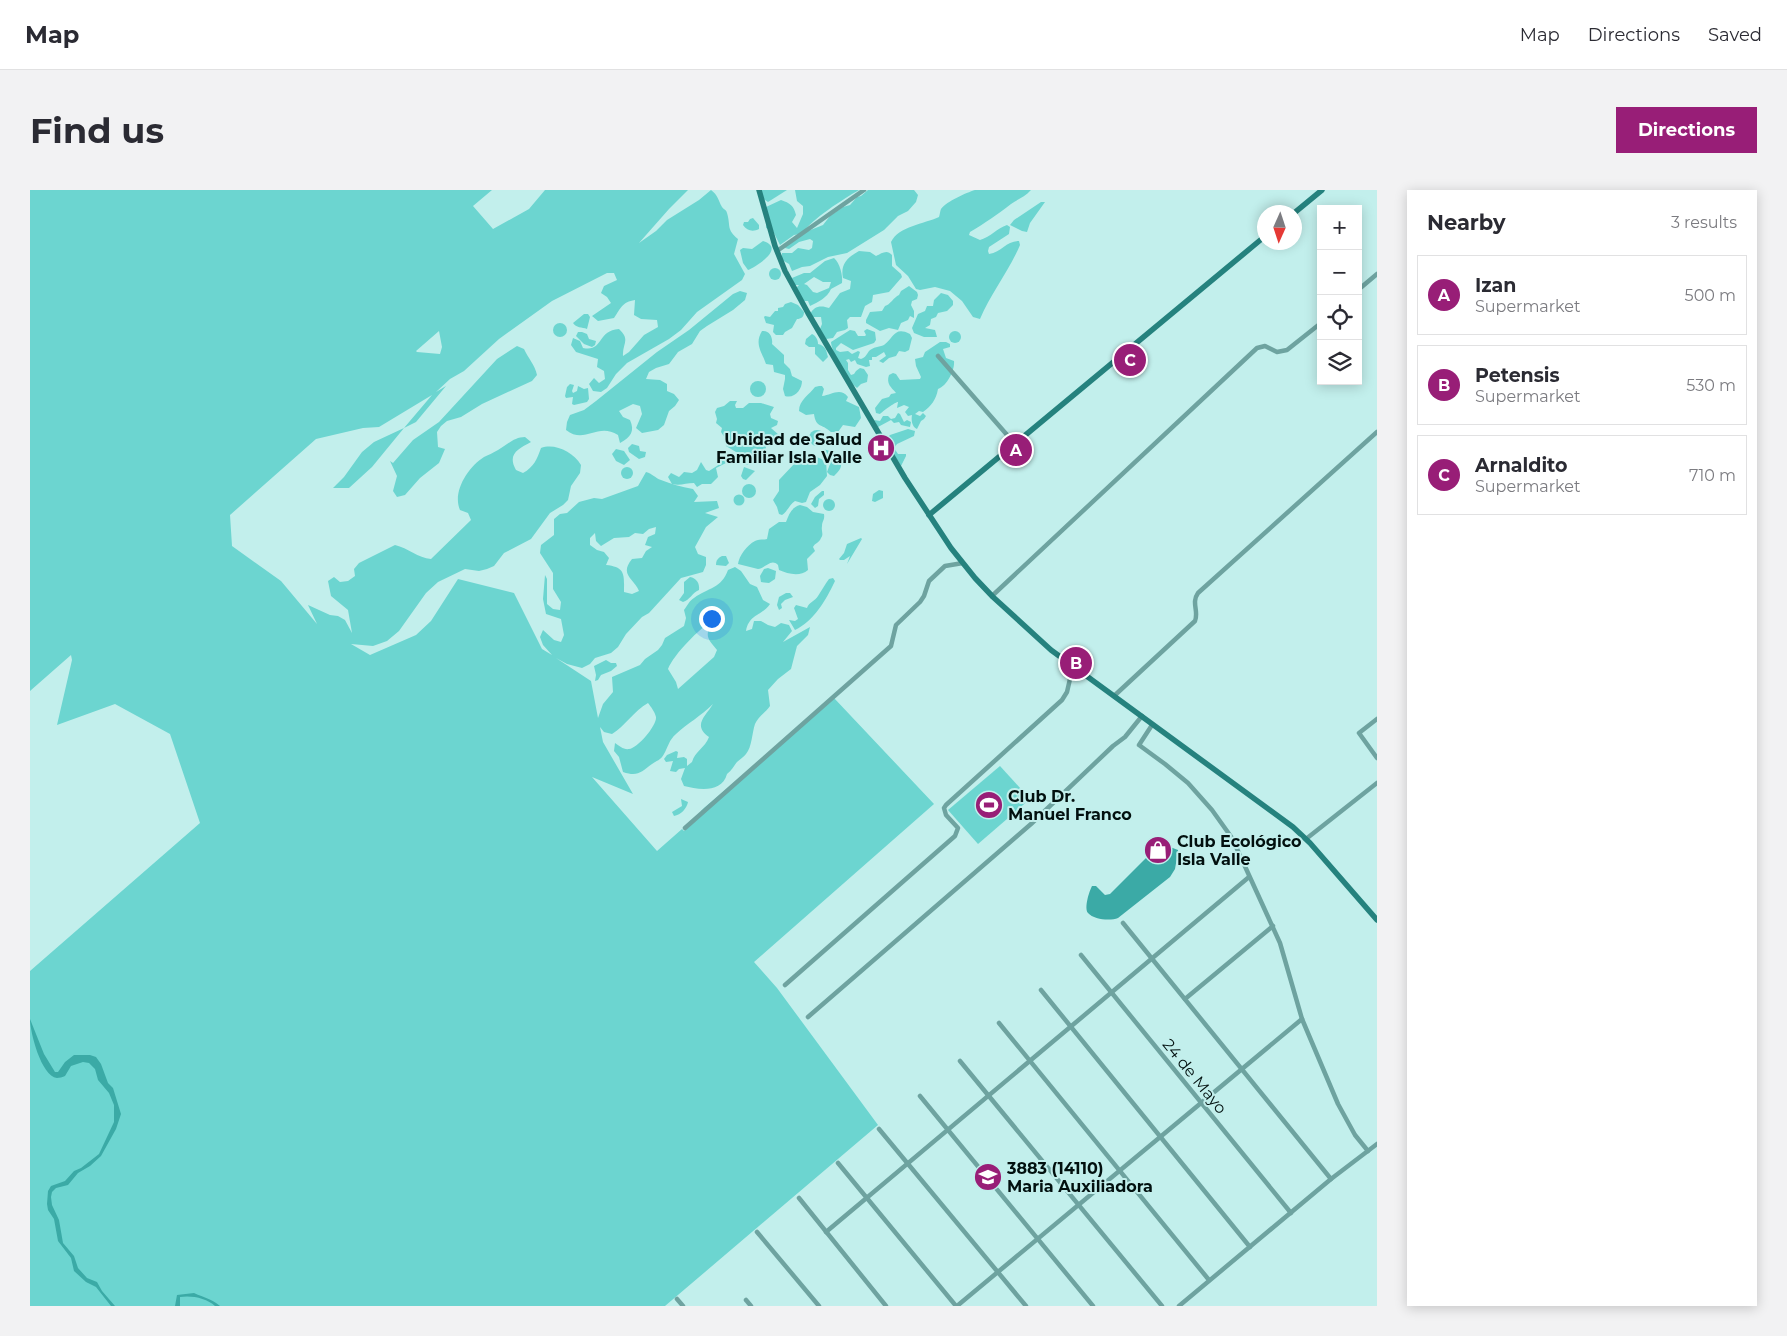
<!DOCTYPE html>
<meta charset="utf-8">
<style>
body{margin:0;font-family:Montserrat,sans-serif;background:#f2f2f3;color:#2b2b33}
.controls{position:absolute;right:15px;top:15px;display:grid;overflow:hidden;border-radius:0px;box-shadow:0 2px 12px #0003}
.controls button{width:45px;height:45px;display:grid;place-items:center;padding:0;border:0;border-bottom:1px solid #e1e1e2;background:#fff;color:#2b2b33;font:25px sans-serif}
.compass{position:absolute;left:1227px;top:15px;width:45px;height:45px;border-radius:50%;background:#fff;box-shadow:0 2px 12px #0003;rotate:183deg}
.you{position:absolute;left:681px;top:428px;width:18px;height:18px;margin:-12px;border:4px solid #fff;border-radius:50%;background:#1a73e8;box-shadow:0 0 0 8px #1a73e833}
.badge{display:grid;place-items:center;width:32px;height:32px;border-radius:50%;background:#981e77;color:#fff;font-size:16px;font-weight:700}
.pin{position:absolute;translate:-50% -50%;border:2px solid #fff;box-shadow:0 1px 5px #0006}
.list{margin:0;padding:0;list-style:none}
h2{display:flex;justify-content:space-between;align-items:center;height:65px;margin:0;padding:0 20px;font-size:21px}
h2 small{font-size:16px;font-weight:400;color:#7c7c81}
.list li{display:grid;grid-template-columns:32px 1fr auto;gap:15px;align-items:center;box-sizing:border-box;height:80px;margin:0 10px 10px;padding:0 10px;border:1px solid #e1e1e2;border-radius:0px}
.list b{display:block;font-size:19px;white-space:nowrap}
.list p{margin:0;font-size:16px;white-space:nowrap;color:#7c7c81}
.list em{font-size:16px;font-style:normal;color:#7c7c81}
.icon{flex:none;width:28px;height:28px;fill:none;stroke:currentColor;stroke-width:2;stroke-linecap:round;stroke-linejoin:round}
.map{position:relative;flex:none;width:1347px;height:1116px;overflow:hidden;border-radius:0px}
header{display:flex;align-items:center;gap:30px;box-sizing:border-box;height:70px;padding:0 25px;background:#fff;border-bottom:1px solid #e1e1e2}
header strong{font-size:24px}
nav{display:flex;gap:28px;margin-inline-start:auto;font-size:18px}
.intro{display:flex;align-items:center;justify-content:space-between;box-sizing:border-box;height:120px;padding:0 30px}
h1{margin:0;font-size:35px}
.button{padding:12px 22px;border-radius:0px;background:#981e77;color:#fff;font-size:18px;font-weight:700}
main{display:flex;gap:30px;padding:0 30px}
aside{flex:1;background:#fff;border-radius:0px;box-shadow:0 2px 12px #0003}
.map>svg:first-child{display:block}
.green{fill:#6cd5d0;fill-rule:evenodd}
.water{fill:#3baaa6}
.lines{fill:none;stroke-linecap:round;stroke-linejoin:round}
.street{stroke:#6ea3a0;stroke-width:4.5}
.secondary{stroke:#25827e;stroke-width:5.5}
.labels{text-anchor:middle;stroke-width:4;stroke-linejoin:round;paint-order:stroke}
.poi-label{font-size:16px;font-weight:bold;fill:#02100f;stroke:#c2efec;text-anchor:start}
.street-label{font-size:16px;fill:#02100f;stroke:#c2efec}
</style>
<header>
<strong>Map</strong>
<nav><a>Map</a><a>Directions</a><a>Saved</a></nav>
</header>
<div class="intro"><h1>Find us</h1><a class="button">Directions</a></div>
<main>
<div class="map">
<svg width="1347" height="1116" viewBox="0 0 1347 1116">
<rect width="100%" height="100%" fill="#c2efec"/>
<g class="green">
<path d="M0,0H462L443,16L463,39L499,19L515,0H658L639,19L609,53L626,41L637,30L669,10L681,0C688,5 688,10 692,17C695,21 696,19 697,23C701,36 696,39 708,49L704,64L715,84L712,90L667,122L651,140L639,149L597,173L586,184L577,198L571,202L563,201L559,194L564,188L569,193L575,189L574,181L567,177L568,169L546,162L541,155L543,148L550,151L553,158C574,162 566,141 589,139C601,150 592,154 593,166L599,162L614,145L628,137L627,130L611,129L604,125L605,110C592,112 591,118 584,128L568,131L562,126L581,113L577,107L571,103L574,96L587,90L584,83H577L522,111L469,149L434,181L420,189L406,202L416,196L386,232L374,238L342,277L319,298H303L314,287L332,262L344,252L374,238L402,205L349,237L333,238L286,249L200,325L202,356L251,391L287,434L278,415L300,425L308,426L315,430L322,443L318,420L301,406L298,391L304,387L310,392L318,391L325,386L324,379L329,373L365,355C378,358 388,368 401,369L441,330L438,323L430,320C422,302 438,277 454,267C458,265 463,263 468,260C477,255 484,247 495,247L501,252C488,259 477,264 486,280L493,283C504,277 507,269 511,258C525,253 543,262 551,275L550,283L541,296L538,310L533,315L520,323L501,349L474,363L464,376L457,379L449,381L435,379L408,392L396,403L369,441L357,451L343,456L321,454L340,465L386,445L401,431L428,389L484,403L512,459L522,465L513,455L510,447L513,440L524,450L531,452L534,445L531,429L516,424L513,409L515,385L517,389V414L523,419L530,420L531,412L523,399V383L510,363L511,355L524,345V329L530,324L537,323L549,312L564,308L572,309L608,296L616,282C623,284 625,288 631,290C641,294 651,297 663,299L668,306L664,312L687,311L689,318L675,323L688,327L676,337L665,357L668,364L676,367V375L673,382L651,388L619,423L612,427L596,444L588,457L581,463L565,468L560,474L552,478L537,474L526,468L561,491L568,528L573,514L583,502L582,487L610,475L615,469L628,460L632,455L635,448L654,436L656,428L654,420C657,416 660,410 664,408C679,397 691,399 698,380L705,377L711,381L720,394L727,397L733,410L740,414C732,426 719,424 716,441L722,439L724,431H731L738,435L745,437L751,433L759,435L762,441L753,452L780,437L778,445L767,456L761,479L748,489L738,500L740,516C736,522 728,527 725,534C722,543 722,557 716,564C714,567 710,569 707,572C703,577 702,580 697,584C692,603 669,600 654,596L651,589L655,578L649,579L646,582L640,581L643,571L636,572L634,569L637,565L646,561L648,562L647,568L654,567L657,569V576L662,572C665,561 675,558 679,547C662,535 676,526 683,514C671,526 658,533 646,544C639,550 638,557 634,564C631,570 626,571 622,574C611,582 608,587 593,582L589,567L584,561L585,553C589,556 594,560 599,559C608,558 627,535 626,527C625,522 621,517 618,513C604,521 595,536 582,544L574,542L570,537L573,552L603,604L562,587L627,661L652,639L654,641L670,627L671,621L674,618L804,508L904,614L724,772L747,798L848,935L635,1116H0V781L170,633L140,544L85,514L27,535L42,470L41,465L0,501ZM409,141L412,157L410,164L387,162L386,161ZM626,337L625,344L618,347L615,355L622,357L616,361L612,368L602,369C589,385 604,388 609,401L602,404L594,402C594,385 596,377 576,375L579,368L574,362L567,360L560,355V348L565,343L566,351L571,356L584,348L599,347L605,343L613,344L619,339ZM683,430C675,446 676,447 687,460L684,467L648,499L646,492L638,479C644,464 670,438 683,430Z"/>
<polygon points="732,0 757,0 738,12 732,8"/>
<path d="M765,0H829C815,8 780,30 773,43L793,35L800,26L813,17L820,15L827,7L831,6L838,0H884L888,5L886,12L878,21L868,26L854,40L817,63L798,67L780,76L772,77L762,81L759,74L752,70V63H762L768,58L779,60L782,58L783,51L780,49L769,52L759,59L755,58L757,54L770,44L764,45L750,55L743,41L736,38V17L751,10C760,13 764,16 766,25L762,32L767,38L773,24V16L767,11Z"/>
<path d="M945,0H1001C995,7 988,9 981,14C967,25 955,33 940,42L939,45L950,50C961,47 967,38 977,35L980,37L979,44L959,57L958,61L959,64C972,62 976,51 989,51L990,55C979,81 961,103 950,129L943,127L932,111L920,101L905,97L890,100L886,99L878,86L866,75L861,52C869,36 894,34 909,27C910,24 910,21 911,19C917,11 936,3 945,0Z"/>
<polygon points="1011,12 1015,12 1000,33 997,42 992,41 980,35 984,30"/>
<path d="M723,28L729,35V39C723,42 717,41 713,35L714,32H718L720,29Z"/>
<path d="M733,51C756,58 727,76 718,80L713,73L710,60L713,58L722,59Z"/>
<path d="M829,61L840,62L846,66C852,63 857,59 862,65V76L871,84L872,87L859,102L843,105L842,112L835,116L831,127H820L817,130L818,138L815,140L807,142L803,148L796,149L790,139L792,134L791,127H783L780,125C783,116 791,115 799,118L810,103L820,99L821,91L813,88C810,74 818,67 829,61Z"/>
<path d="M804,68C810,73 813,86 812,93L801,99C797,108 788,112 780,116L778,111H774L766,98L769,95H765L762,88L774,83H780L795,71ZM784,87L793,92H801L799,98L787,103L783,102L777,95L774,94Z"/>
<circle cx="745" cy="84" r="6"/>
<path d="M879,96L887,102L888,105L887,109L882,111L881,115L884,121V128L880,126L878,130L871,133L868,140L859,138L850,141L836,133V130L840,122L852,121L855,116C860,115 864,107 869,105L871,101Z"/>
<path d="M710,101L717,103L715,110L703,120L677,136L670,141L662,154L648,162L639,174L626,178L619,182L616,189L630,190L637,194V201L644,204L649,210L645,216L639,221L634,235L628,240L612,243L606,238L612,224L610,216L603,214L589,221L593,227L600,230C605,241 601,247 590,253L588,245C567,232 555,255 536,240L537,232L540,225L554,220L566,211L627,162L659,140L703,104Z"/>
<polygon points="911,103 918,105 923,111 923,115 917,121 908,123 906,127 901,129 900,135 895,138 905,140 907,147 894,147 884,143 882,138 888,124 895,121 897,116 903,116 904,110"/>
<path d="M761,112L768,115L774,122C774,127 771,129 767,129L762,138L755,142L753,145H746L743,142L744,135L736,133L734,127L735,126L740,127L745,121H748V118L753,117L755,114Z"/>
<path d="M554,124H558L560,127L557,139C552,137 546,138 543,133Z"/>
<circle cx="530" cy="140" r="7"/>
<path d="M837,139L845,142L846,150L844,153L823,160L811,153L806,158V160L810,162L818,161L822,164L828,161L830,162L828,168L831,169C836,167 836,165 839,161C843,157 849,157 854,155C864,148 864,136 880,144L882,148L879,160L875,162L869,161L866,166L859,168L853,173L849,171L856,166L854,162L846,167H842V170H839L840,176L836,177L827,174L825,170L821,172L819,169L816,170L818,173V180L821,185L824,184L826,181L830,178L834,179L838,185L837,192L831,194L827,198C824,195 821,193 819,190C813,184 801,159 801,152L820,140L825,141L828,146H835L836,145L834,141Z"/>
<path d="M732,141C740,140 743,148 742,154L754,165V173L760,179L762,186L772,191C772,199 765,209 755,206L753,199L755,189V185L744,182L743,175L736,174C732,162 724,154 732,141Z"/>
<circle cx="925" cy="147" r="6"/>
<polygon points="548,142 552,142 557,144 559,149 566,151 565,155 562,157 554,154 546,146"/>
<path d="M782,144C786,146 788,150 788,154C796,156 796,160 798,167L793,172L785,164V157H779L775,154L776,149Z"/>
<path d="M910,152H916L920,154V157L913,159L916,168L924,171C925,180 917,196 908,199C906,210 901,216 893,222L889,221L885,224L890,226L893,223L896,226L894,229L891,231L887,239C882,237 881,230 882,225L878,226L875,222L879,217L874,215L867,218L868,212C865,212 852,222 850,224L846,223L845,218L852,209L859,207L861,204L866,203C861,197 856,194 859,185L863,183L866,184L870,190L890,189L891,187L886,176L885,169L893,167L895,162Z"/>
<path d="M487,156L494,159C498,168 505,175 507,185L502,191L452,214L431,227L417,231L411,236L407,242L408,257L415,259L409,273L390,288L375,305L367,307L363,301L367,286L360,271L363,273L383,250L409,232L467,169Z"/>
<circle cx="728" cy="199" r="8"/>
<polygon points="540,194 544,195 542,201 543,203 547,201 548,196 554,199 558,198 559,209 557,212 544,215 542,214 543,207 536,208 535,206 537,197"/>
<path d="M789,196H792L794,199L792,206C802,205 810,197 818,207L816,211L829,217L831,228L825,237L813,235L808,242H801C791,233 786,238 784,224L776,225L769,221C769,210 780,204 785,197Z"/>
<polygon points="700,211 707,211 705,215 706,218 713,218 719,213 731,213 744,217 740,224 741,228 748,231 747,235 741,238 749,245 750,249 744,254 736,257 734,264 730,266 731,273 715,275 711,273 706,262 696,256 695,248 691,242 692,238 686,233 687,229 685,222 687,218 694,216"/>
<polygon points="868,223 870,224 874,232 877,230 881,232 880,237 871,235 869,232 864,233 861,230 848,237 844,230 850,231 853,226 858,226 861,229 865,228"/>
<polygon points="878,239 885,241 884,246 867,254 864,258 868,264 876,264 876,266 871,276 855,250 860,245"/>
<circle cx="787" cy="248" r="8"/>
<polygon points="602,254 609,256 610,261 616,262 615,267 609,269 599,262 598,258"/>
<polygon points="586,259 594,261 600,270 594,275 586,271 582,264"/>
<path d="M793,259L807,263C812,275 814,276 804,286L800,285L797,282L800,274L799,270L792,266L791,263Z"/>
<path d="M782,265L796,271L797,286L790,295L780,302L776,312L772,313L765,311C759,315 758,321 752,325L749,324L747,317L743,310L749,301V290L765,273Z"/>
<path d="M694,267L697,268L698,272L686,278L688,287L681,294H672L667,297L664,293C656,293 650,296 642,294L638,287L641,283L649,287L654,282L662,283L667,280L671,272L676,280L679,281L690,274Z"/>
<circle cx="597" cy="283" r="6"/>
<polygon points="714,277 725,281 716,290 713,289 711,286"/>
<circle cx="719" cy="301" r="7"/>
<polygon points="849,300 853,301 853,308 845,312 842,311 843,304"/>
<polygon points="792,301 794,301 794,305 789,309 788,316 785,318 781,314 785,307"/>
<circle cx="709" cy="310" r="5.5"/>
<circle cx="799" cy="315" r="6"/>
<path d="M770,315L777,317L783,322L794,324C795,330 792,331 792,336C791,341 794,344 791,348C789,353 785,353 783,357L785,361L777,369L778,380C770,387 758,384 749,380L748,375C741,368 736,378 728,379L708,374C709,366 717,355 725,351C728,349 734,350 737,349L739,339L749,332H756C759,324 762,317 770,315Z"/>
<polygon points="831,348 832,349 817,374 820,366 814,370 810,370 809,369 814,363 817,354"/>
<path d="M692,366H696L699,373L696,376L686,375C686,370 688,368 692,366Z"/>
<polygon points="738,378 746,381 745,389 739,393 731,392 730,386 734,379"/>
<path d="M660,387C666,388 670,393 669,400C662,403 660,410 653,412L649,410L654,403V392Z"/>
<path d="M803,388L805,391C796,410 784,431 765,440L759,430L765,431L768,429L764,418L766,415L777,418C779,412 785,411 788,406C792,400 795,394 799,389Z"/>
<polygon points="756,403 760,403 763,407 755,410 751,414 752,418 749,420 747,415 749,407"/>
<polygon points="576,470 581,473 586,473 587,476 581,481 571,485 568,490 565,491 566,485 564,476"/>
<polygon points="970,576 1000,609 948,654 918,620"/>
<path d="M651,609L658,612C657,618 651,625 644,626L642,622L652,616Z"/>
</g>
<g class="water">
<path d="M1140,657L1148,660V662L1145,679L1140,687L1088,728C1081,731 1064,730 1058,723C1054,718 1059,702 1062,696H1066L1075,705L1080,704L1120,664Z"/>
<path d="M0,829L14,864L25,882H28L35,872L44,865H60L66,867L71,874L78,893L83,898L91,924L86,939L71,966L60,976L48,983L38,995L26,998L22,1002L21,1007L22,1015L29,1030L33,1053L44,1066L48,1078L57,1088L67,1092L72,1101L85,1116H81L66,1097L56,1092L44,1081L41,1068L28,1051L24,1029L18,1020L17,1014L18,1001L21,996L35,991L44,981L51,978L69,964L84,932V915L79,903L68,890L65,879L59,873L53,872L41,876L35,886C33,887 29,888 27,888C11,886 0,842 0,829Z"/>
<path d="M164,1103C175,1108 180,1108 190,1116H185C177,1108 161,1105 150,1107V1116H145L147,1105Z"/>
</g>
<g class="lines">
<g class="street">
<polyline points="747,61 834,0"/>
<polyline points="1328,100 1347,84"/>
<polyline points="908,166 985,254"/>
<polyline points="962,406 1227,158 1235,156 1247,162 1257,160 1291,133"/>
<path d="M1084,506L1165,431C1169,421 1161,413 1168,403L1347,242"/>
<polyline points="1347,529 1329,543 1347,568"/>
<polyline points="1122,535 1109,555 1135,574 1158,593 1182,620 1202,648 1250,753 1272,829 1308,914 1325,945 1338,961"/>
<polyline points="655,638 861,456 866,435 890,412 894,406 899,391 915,376 933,373"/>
<polyline points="1276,649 1347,593"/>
<polyline points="1093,733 1301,989"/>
<polyline points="1051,765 1261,1023"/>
<polyline points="755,795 925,646 928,638 916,625 914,618 916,615 1032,510 1037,502 1043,476"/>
<polyline points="1011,800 1220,1057"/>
<polyline points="1155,809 1243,736"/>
<polyline points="778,827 1001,634 1083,556 1095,547 1112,526"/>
<polyline points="969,833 1179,1090"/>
<polyline points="930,871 1132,1116"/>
<polyline points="890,906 1063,1116"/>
<polyline points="849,939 996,1116"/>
<polyline points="808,973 926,1116"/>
<polyline points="769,1008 856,1116"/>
<polyline points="727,1042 789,1116"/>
<polyline points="796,1042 1219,687"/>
<polyline points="647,1109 653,1116"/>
<polyline points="716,1110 721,1116"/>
<polyline points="927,1116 1272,829"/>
<polyline points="1149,1116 1301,989 1347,954"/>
</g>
<g class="secondary">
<polyline points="729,0 745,56 755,81 778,123 875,288 921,358 945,388 963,407 1021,460 1263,637 1280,653 1347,730"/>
<polyline points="1264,23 1292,0"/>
<polyline points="899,325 1234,47"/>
</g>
</g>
<defs>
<symbol id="hospital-disc" viewBox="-11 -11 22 22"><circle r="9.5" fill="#981e77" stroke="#c2efec"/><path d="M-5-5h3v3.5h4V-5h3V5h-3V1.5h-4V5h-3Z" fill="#fff"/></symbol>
<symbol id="stadium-disc" viewBox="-11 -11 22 22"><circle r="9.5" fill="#981e77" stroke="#c2efec"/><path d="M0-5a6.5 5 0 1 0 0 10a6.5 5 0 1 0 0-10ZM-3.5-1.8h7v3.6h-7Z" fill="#fff"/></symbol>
<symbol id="shop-disc" viewBox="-11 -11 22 22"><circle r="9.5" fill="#981e77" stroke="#c2efec"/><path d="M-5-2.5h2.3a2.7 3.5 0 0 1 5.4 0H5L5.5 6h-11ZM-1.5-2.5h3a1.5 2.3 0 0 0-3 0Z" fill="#fff"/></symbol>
<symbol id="school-disc" viewBox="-11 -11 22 22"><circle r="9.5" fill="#981e77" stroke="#c2efec"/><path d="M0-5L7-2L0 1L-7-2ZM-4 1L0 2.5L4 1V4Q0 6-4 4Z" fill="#fff"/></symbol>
</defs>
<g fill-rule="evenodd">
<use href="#hospital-disc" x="835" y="242" width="32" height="32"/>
<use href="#stadium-disc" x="943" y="599" width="32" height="32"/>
<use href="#shop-disc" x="1112" y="644" width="32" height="32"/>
<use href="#school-disc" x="942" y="971" width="32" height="32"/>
</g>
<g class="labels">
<g class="poi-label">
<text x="832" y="255" text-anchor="end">Unidad de Salud<tspan x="832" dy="18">Familiar Isla Valle</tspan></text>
<text x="978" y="612">Club Dr.<tspan x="978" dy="18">Manuel Franco</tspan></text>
<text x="1147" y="657">Club Ecológico<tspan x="1147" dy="18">Isla Valle</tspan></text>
<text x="977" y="984">3883 (14110)<tspan x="977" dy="18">Maria Auxiliadora</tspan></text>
</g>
<g class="street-label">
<text transform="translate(1165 886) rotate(51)" y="6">24 de Mayo</text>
</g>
</g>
</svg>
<div class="controls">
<button>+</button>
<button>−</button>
<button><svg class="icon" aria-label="locate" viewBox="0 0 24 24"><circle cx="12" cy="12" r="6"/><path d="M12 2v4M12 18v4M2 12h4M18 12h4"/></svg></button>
<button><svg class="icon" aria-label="layers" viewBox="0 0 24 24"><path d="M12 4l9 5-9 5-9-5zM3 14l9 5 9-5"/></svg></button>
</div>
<svg class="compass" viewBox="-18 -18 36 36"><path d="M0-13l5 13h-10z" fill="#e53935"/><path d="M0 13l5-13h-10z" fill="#7c7c81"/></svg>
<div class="you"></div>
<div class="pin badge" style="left:986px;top:260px">A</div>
<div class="pin badge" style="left:1046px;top:473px">B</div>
<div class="pin badge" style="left:1100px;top:170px">C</div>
</div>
<aside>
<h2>Nearby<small>3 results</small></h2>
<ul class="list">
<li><span class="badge">A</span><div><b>Izan</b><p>Supermarket</p></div><em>500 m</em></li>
<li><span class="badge">B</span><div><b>Petensis</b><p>Supermarket</p></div><em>530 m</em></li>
<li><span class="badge">C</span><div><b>Arnaldito</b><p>Supermarket</p></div><em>710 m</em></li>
</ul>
</aside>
</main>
